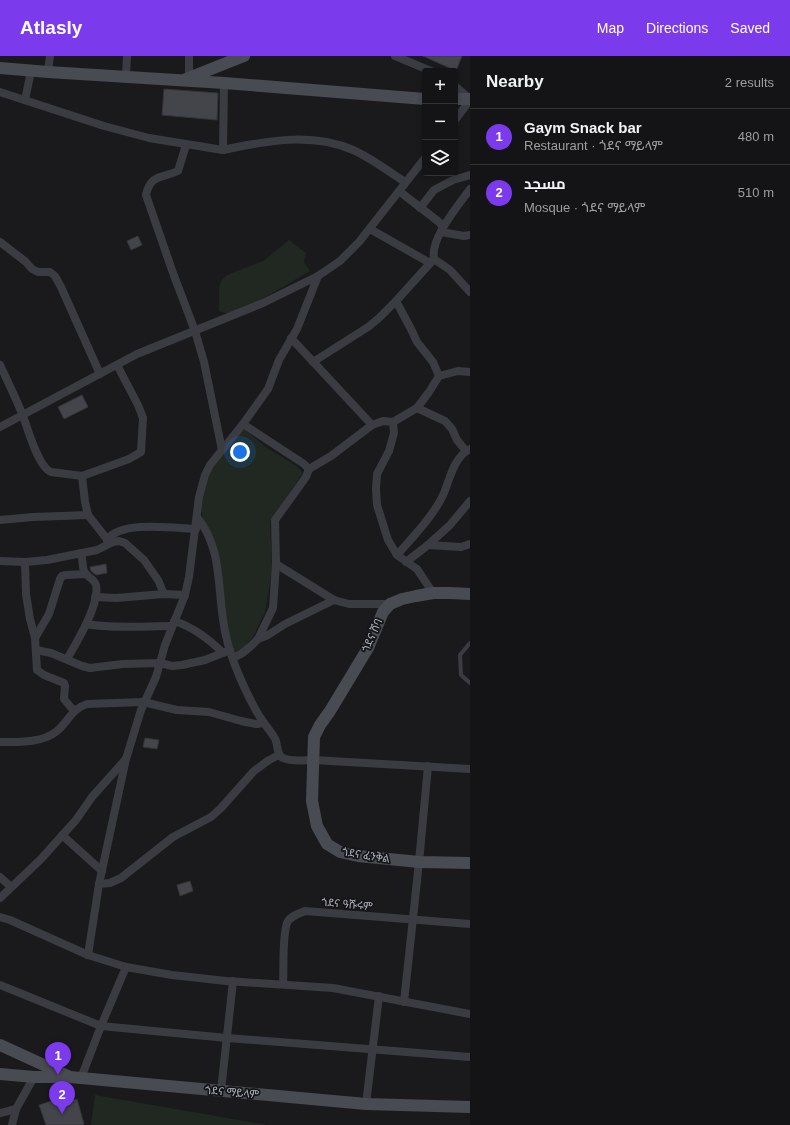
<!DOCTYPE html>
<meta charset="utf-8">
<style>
body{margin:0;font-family:Helvetica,Cairo,"Noto Sans Ethiopic",sans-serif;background:#1d1d1f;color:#f1f3f6}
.controls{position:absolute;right:12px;top:12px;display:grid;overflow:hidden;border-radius:4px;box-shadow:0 2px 6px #0003}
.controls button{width:36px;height:36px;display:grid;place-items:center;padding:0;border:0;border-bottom:1px solid #333335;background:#141416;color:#f1f3f6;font:20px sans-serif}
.you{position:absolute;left:240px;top:396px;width:14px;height:14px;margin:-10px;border:3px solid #fff;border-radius:50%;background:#1a73e8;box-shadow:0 0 0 6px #1a73e833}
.badge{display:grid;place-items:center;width:26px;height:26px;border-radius:50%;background:#7c3aed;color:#fff;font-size:13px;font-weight:700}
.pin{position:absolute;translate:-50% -33px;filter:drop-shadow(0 1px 2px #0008)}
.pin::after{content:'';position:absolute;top:21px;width:14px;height:12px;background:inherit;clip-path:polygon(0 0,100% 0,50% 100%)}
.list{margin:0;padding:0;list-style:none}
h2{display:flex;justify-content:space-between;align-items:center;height:52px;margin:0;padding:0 16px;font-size:17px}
h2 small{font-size:13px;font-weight:400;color:#9d9ea1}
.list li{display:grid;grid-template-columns:26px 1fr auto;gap:12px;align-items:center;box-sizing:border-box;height:56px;padding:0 16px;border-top:1px solid #333335}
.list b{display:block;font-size:15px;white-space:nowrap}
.list p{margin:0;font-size:13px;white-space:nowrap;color:#9d9ea1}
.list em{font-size:13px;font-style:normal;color:#9d9ea1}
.icon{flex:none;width:22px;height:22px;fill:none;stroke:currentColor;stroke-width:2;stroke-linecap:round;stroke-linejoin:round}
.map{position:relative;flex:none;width:470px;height:1069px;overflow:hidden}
header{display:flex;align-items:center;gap:24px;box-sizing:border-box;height:56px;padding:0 20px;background:#7c3aed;color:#fff}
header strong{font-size:19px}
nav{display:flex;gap:22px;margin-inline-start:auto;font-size:14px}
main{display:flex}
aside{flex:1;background:#141416}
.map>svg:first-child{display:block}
.green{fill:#202821}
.building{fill:#44454a;stroke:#343439}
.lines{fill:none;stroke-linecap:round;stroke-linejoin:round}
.lane{stroke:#3b3c42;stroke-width:4}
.street{stroke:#3b3c42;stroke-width:8}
.secondary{stroke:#494b52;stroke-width:12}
.labels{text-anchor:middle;stroke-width:3.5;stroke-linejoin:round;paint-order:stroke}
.street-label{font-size:11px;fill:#adb1bc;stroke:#151518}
</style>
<header>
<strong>Atlasly</strong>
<nav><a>Map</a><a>Directions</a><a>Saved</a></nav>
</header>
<main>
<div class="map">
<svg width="470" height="1069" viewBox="0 0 470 1069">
<rect width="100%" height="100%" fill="#1a1a1d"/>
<g class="green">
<polygon points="289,184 306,197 304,206 310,215 264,242 228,258 219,255 219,232 221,225 227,219 263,205"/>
<polygon points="244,373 267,392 297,410 303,417 270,465 272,515 265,556 253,581 243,593 237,597 231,598 217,509 199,448 207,414"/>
<polygon points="95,1039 267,1069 91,1069"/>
</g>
<g class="building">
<polygon points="423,0 462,0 456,15"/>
<polygon points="164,33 218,37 217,64 162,59"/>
<polygon points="138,180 142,189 131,194 127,185"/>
<polygon points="82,339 88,351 64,363 58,351"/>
<polygon points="106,508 107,517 96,519 91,515 90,511"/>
<polygon points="145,682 159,684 157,693 143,691"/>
<polygon points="190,825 193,835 180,840 177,829"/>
<polygon points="70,1039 72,1044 77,1043 84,1068 81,1069 46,1069 39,1049"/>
</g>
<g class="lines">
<polyline class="lane" points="470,587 460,599 461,619 470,627"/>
<g class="street">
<polyline points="395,0 431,15"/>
<polyline points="48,16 50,0"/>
<polyline points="126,20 127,0"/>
<polyline points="189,22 189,0"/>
<polyline points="455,30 470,43"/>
<polyline points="0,36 104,70 149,82 223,94 224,27"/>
<polyline points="25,44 31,15"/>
<polyline points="455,64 470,44"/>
<path d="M186,89L178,115C163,122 150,118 146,139L173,217L195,275L204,306L222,394"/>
<path d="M223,94C265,85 312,76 353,94C371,102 388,115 405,126"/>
<path d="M470,133C458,150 430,182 434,203L450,214L470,236"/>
<polyline points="399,135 439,166 443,171"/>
<polyline points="420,152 434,134 453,124 470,119"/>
<polyline points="370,173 430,207"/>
<polyline points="441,176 464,180 470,179"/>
<polyline points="0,186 26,206 32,213 38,216 50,216 55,220 61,231 100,318"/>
<polyline points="396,245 412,275 417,286 433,306 439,320"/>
<polyline points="291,282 372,369"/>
<polyline points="313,306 368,271 379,262 396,245 434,203"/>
<path d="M0,309C8,326 16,342 23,360C28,373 38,411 51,416L82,420L129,403L141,396L143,362L138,349L117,309"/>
<polyline points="417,352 445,365 452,373 457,384 466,395"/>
<polyline points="393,366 394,377 389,395 377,418 376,433 377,449 388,484 397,499 417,513 433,537"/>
<polyline points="0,371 137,298 263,247 318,220 340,205 359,186 425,102"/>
<polyline points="309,413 331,400 372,369 383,365 393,366 417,352 429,336 439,320 458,315 470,316"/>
<polyline points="82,420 85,446 88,459 110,487"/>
<path d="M197,461C225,496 216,539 226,580C231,604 247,640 260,661C264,668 270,674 274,681C279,687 275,698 283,702C291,706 304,704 313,704L470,713"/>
<polyline points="0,464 33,461 88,459"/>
<path d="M107,484C120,464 174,472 196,473"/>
<polyline points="428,489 461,491 470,488"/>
<path d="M397,499C412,482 435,458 444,437C450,422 454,401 470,393"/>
<polyline points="0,505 25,506 47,504 97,494 113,486 119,485 125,487 144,504 158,524 164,538"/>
<polyline points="25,506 26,538 30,563 35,582 37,614 44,619 64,627 65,630 64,643 74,655"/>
<polyline points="406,506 428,489 450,469 470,445"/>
<polyline points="276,508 334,544 349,548 390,548"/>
<polyline points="95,541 116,542 164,538 185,539"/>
<path d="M174,565C193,571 209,583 223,597"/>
<path d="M87,568C111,573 147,570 172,570"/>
<polyline points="35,582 49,558 60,523 62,520 66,519 86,518"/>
<polyline points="258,583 268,579 285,568 334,544"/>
<polyline points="36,594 51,597 82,610 90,612 123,608 160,607 172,610 182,609 205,604 230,594"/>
<polyline points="233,602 241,598 250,591 258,583 273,552 276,508 275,464 306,421 309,413 304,408 243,368"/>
<path d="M67,603C77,586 100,548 96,529C94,522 86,521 84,515C82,510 83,503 81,497"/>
<path d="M0,686C18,686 43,687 57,675C69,665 71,653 87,648L143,646L177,654L209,656L241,665L256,668L264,667"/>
<polyline points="62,779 102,815"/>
<polyline points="0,821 11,831"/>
<polyline points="99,828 110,827 121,822 173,781 211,761 221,752 254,715 269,704 279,699"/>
<polyline points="0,842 41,803 76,764 92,741 125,704"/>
<polyline points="0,861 10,864 88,899 126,911 172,919 226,925 333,932 470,958"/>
<polyline points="88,899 99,828 126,703 141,654 156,621 165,589 185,539 189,521 199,441 205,419 210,409 243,368 268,333 279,304 297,273 318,220"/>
<path d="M283,928C284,913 282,881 287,867C290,860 298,858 305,855L470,868"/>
<polyline points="0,929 101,970 227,982 470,1001"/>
<polyline points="404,946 419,806 428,710"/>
<polyline points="81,1022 101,970 126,911"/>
<polyline points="221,1035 233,925"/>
<polyline points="366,1048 379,940"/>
<polyline points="0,1057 16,1053"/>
<polyline points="12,1069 16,1053 34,1021"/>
</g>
<g class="secondary">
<polyline points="0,12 48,16 224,27 425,43"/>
<polyline points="186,23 244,0"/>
<polyline points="455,43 470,43"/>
<polyline points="470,538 450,537 433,537 416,540 402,543 390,548 383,556 368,592 330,655 320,669 314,681 312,745 317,770 327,788 340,796 358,800 419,806 470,807"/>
<polyline points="0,989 70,1021 366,1048 470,1051"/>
<polyline points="0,1018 34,1021 65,1021"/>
</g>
</g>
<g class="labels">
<g class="street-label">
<text transform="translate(372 579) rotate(-66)" y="4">ጎደና ሸባ</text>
<text transform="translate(366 799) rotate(9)" y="4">ጎደና ፈንቅል</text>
<text transform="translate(347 848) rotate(5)" y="4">ጎደና ዓሹሩም</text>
<text transform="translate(232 1036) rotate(5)" y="4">ጎደና ማይላም</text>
</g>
</g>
</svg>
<div class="controls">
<button>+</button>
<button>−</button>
<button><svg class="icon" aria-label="layers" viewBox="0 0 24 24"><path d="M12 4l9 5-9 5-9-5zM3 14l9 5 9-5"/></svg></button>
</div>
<div class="you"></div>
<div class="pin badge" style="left:58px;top:1019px">1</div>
<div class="pin badge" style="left:62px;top:1058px">2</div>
</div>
<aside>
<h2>Nearby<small>2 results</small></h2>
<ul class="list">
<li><span class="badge">1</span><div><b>Gaym Snack bar</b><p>Restaurant · ጎደና ማይላም</p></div><em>480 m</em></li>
<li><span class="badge">2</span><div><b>مسجد</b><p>Mosque · ጎደና ማይላም</p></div><em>510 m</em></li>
</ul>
</aside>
</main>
